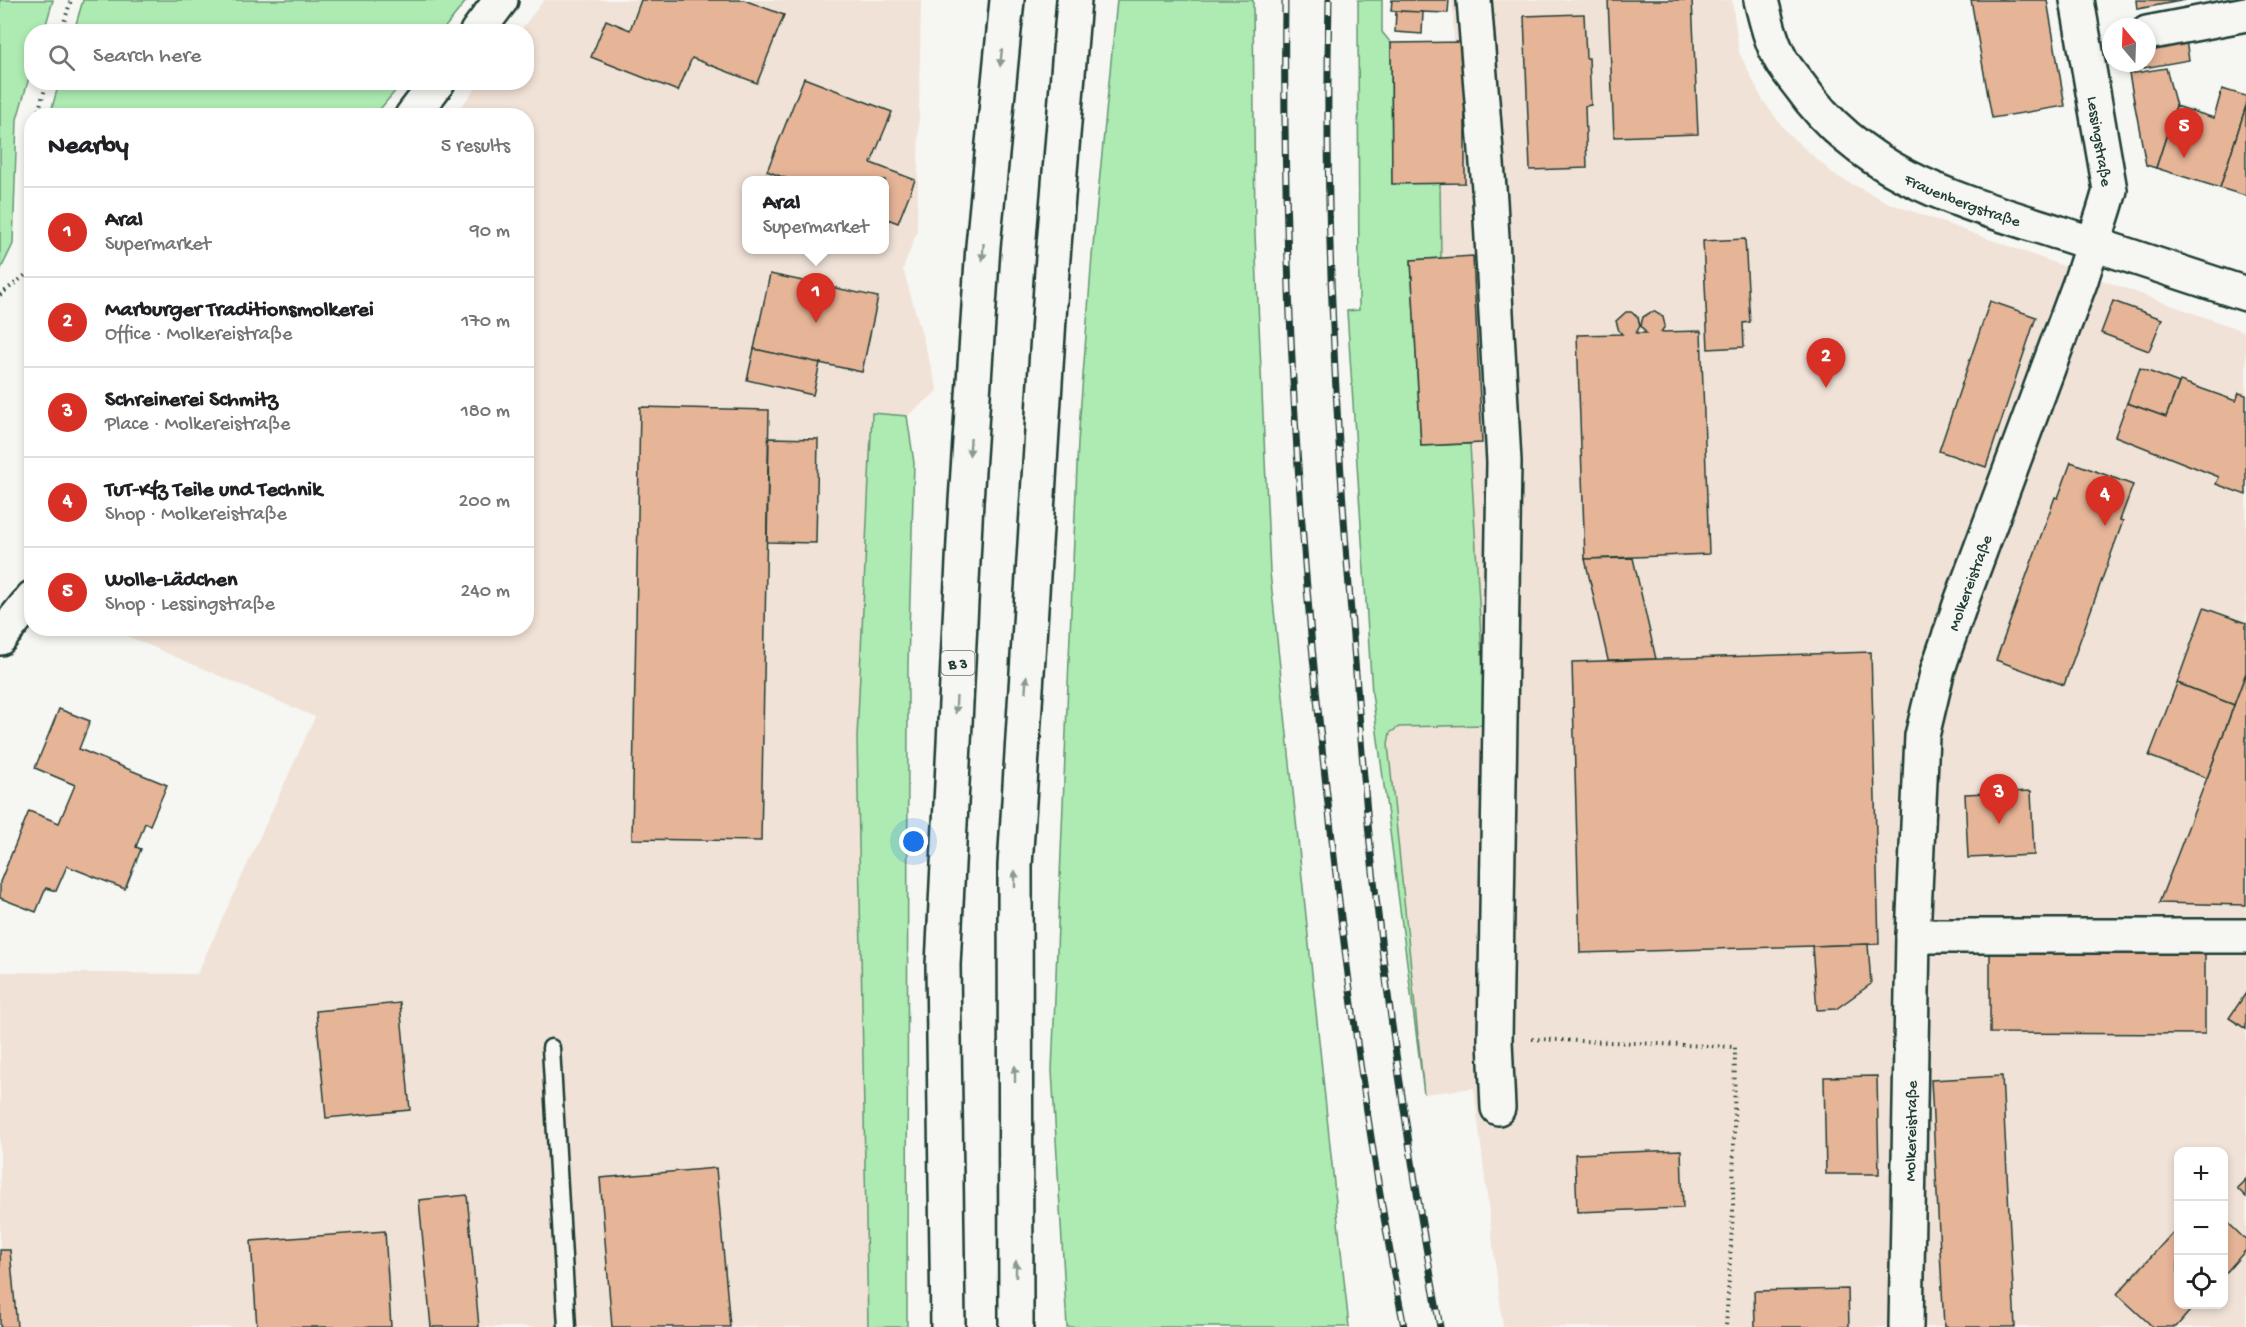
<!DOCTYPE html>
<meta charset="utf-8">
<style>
body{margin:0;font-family:"Gochi Hand",sans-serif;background:#f6f6f6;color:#202124}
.controls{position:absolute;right:18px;bottom:18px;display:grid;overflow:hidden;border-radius:12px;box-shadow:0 3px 9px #0003}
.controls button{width:54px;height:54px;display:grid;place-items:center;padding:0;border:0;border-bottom:2px solid #e0e0e0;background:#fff;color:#202124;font:30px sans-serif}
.compass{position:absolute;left:2102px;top:18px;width:54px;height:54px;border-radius:50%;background:#fff;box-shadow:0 3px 9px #0003;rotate:341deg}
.you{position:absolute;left:914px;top:842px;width:21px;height:21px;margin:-15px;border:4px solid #fff;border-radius:50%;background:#1a73e8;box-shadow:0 0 0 9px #1a73e833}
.badge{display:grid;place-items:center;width:39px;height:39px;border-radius:50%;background:#d93025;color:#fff;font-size:20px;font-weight:700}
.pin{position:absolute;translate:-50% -50px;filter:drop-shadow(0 2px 3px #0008)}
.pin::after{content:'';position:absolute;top:32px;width:21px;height:18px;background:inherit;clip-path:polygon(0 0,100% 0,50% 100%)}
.popup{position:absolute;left:742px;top:176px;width:147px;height:78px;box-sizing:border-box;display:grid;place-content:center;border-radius:12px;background:#fff;filter:drop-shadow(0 2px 4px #0005);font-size:20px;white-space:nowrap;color:#757577}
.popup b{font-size:22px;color:#202124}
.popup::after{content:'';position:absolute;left:50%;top:100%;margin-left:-12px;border:12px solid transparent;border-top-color:#fff}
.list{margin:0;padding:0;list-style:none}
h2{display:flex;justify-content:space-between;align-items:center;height:78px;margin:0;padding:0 24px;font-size:26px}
h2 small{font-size:20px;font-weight:400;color:#757577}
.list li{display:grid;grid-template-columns:39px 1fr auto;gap:18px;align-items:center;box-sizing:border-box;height:90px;padding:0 24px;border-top:2px solid #e0e0e0}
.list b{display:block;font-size:22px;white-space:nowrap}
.list p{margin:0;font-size:20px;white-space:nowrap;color:#757577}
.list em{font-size:20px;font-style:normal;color:#757577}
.icon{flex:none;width:33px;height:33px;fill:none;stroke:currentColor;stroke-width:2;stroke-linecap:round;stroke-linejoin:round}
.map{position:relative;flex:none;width:2246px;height:1327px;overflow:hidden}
.search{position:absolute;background:#fff;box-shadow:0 3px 9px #0003;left:24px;top:24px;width:510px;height:66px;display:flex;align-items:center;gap:15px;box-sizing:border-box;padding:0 21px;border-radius:24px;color:#757577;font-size:22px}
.panel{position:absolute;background:#fff;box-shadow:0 3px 9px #0003;left:24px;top:108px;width:510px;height:528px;border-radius:24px}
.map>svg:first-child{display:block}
.built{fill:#f1e2d7;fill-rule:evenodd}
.green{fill:#adebb2;stroke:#669473;stroke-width:1.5}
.building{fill:#e6b497;stroke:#1f3d34;stroke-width:1.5}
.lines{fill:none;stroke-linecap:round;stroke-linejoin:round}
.lane-casing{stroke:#1f3d34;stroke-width:21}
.street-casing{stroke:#1f3d34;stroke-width:38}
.secondary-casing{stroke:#1f3d34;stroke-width:38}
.highway-casing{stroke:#1f3d34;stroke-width:38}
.path{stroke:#1f3d34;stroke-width:4;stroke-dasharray:1.5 4.5;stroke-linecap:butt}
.lane{stroke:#f6f6f2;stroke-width:16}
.street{stroke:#f6f6f2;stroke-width:33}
.secondary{stroke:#f6f6f2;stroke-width:33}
.highway{stroke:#f6f6f2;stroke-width:33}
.rail-casing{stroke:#1f3d34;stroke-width:7}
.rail{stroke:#f6f6f2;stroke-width:4.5;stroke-dasharray:14;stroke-linecap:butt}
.oneway{fill:#8a9a93}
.labels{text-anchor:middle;stroke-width:4.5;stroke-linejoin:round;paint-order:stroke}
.shield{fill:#f6f6f2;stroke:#60746d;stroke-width:1.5}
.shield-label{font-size:15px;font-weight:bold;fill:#1f3d34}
.street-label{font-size:16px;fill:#1f3d34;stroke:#f6f6f2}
</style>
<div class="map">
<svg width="2246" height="1327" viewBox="0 0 2246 1327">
<rect width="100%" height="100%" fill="#f6f6f2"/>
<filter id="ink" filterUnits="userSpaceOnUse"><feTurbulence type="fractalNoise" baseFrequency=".0167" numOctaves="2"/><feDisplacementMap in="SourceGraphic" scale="12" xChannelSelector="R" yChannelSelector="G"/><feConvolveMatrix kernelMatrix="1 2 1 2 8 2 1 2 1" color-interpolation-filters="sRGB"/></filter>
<g filter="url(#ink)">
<g class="built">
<path d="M544,0H921L917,232L903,269L938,391L907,416L872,413L857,738L868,1327H0V972L197,974L315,717L111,629L526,628V116L454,115L480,83L526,82V32L520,31ZM747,180H885V250H747Z"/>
<path d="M1452,0H1732L1739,52L1762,99L1788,134L1836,176L1889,203L2246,332V1327H1503L1474,1088L1424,1094L1388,744L1390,733L1399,727L1485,725L1470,444L1482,442L1473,256L1441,258L1440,183H1465V43H1454ZM2178,1152H2224V1304H2178Z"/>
</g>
<g class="green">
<polygon points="0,0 53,0 44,31 32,32 31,71 17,119 13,244 0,271"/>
<polygon points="83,0 467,0 442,31 74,31"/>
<polygon points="1117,0 1253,0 1255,235 1270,572 1349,1327 1067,1327 1052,1071 1078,442 1092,256"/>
<polygon points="1358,0 1382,0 1382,32 1391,43 1392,183 1440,183 1441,258 1411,260 1421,446 1470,444 1486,725 1399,727 1390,733 1388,744 1424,1094 1372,693 1347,311 1359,310"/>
<polygon points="59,83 59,82 402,83 375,115 50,115"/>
<polygon points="872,413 907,416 914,463 908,665 907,1327 868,1327 857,738"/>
</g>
<g class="building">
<polygon points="641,0 744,0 784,15 757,83 692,58 678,91 591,57 606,20 630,30"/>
<polygon points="1392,0 1449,0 1448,13 1391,11"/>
<polygon points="1608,0 1692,0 1698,134 1614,137"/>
<polygon points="1971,0 2047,0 2065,106 1992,118"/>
<polygon points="2136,0 2186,0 2137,9"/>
<polygon points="1396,11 1423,12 1422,34 1395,32"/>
<polygon points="1582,14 1584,14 1586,58 1589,58 1591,105 1585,106 1587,168 1530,170 1524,16"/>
<polygon points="2185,34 2189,60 2144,68 2143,63 2147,63 2147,41"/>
<polygon points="1465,42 1465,183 1392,184 1391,43"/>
<polygon points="2166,68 2176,106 2156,168 2146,165 2129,74"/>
<polygon points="804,78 892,112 871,163 915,180 898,223 885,218 885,180 790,180 767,171"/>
<polygon points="2222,89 2246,96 2246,106 2220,188 2156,168 2176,106 2214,118"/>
<polygon points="2246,106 2246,196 2220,188"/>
<polygon points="1745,239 1750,322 1743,323 1744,347 1708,349 1703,241"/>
<polygon points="1473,256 1482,443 1421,446 1411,260"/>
<polygon points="770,274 878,297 862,372 754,349"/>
<polygon points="1990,301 2036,317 1986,467 1939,451"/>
<polygon points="2113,301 2162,319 2149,351 2101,333"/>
<polygon points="1626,312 1631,312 1638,317 1640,326 1636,333 1646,333 1641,326 1642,321 1643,317 1651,312 1655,312 1663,317 1665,326 1661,332 1701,331 1709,554 1585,559 1577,335 1622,334 1619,331 1616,321"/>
<polygon points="754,349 820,363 813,395 747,380"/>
<polygon points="2140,368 2179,383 2166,417 2127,403"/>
<polygon points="2180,381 2236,401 2239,393 2246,395 2246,495 2216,484 2219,477 2115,436 2127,403 2166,417"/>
<polygon points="640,407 769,410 761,841 632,839"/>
<polygon points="769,438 818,439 816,543 767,542"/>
<polygon points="2071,462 2133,485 2120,520 2123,521 2064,685 1996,660 2055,497 2058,498"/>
<polygon points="1633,558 1656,659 1608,660 1585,559"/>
<polygon points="2204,608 2246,623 2246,673 2234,705 2177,683"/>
<polygon points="1871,652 1879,944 1580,953 1572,662"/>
<polygon points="2246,673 2246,905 2159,903 2207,778"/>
<polygon points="2177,683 2234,705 2207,778 2149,756"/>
<polygon points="59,709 90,721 79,749 167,785 150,825 145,823 136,847 141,849 125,889 67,866 56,891 46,888 36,912 0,898 0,882 29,811 59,823 75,785 35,768"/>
<polygon points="2031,791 2034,855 1968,858 1965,794"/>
<polygon points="1868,944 1871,984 1836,1009 1817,1010 1812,946"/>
<polygon points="1990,946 2205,947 2205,1034 1990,1033"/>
<polygon points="2246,993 2246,1029 2229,1018"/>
<polygon points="400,1003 410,1110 326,1118 316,1011"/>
<polygon points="1877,1076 1879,1174 1826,1174 1824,1077"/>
<polygon points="2002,1076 2015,1327 1944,1327 1931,1080"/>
<polygon points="1681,1150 1683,1208 1577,1212 1575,1154"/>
<polygon points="716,1168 730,1327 612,1327 600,1178"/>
<polygon points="2246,1179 2246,1197 2237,1188"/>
<polygon points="467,1195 479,1327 431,1327 419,1200"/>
<polygon points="2224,1219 2246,1240 2246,1250 2224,1275"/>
<polygon points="2178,1227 2178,1304 2196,1304 2176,1327 2153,1327 2117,1294"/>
<polygon points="385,1231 391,1327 257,1327 251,1241"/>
<polygon points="0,1250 10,1250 17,1327 0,1327"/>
<polygon points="1848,1289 1849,1327 1755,1327 1754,1291"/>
</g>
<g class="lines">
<defs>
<polyline id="lane" points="551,1048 567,1327"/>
<g id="street">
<polyline points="1474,0 1490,201 1504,462 1495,1041 1498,1108"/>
<polyline points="477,32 501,0"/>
<polyline points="2147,33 2246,14"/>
<polyline points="412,116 438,82"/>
<polyline points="0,638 32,598"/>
<polyline points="1913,936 2246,936"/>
<path id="s1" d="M1906,1327L1913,936L1922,736L1938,669L1961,602L2081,280C2090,250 2102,221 2110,190L2077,0"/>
</g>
<g id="secondary">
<path id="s2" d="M1761,0C1766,20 1771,42 1781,60C1786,69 1794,78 1800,86C1864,177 1960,201 2060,233C2122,253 2184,274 2246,294"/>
</g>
<g id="highway">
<polyline points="948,1327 943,965 966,501 983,246 1007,0"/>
<polyline points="1016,1327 1015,866 1052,270 1074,0"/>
</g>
</defs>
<use href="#lane" class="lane-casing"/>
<use href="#street" class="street-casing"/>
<use href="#secondary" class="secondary-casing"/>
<use href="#highway" class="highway-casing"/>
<g class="path">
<polyline points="61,32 71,0"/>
<polyline points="37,116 47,82"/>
<polyline points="32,202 32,230"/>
<polyline points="0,295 32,270"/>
<polyline points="1532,1039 1735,1047 1733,1210 1726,1327"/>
</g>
<use href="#lane" class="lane"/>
<use href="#street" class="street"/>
<use href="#secondary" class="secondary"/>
<use href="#highway" class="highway"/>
<defs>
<g id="rail">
<path d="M1285,0C1282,277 1299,554 1331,830C1349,996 1372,1163 1404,1327"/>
<path d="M1329,0C1324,217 1336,433 1354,649C1360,720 1364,792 1372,863C1389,1018 1412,1173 1440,1327"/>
</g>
</defs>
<use href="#rail" class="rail-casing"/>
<use href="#rail" class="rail"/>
</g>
<defs><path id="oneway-solid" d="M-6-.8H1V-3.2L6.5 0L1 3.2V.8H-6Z" transform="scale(1.5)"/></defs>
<g class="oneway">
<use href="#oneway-solid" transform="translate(1001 58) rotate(96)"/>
<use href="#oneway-solid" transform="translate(983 252) rotate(94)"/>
<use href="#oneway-solid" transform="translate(970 447) rotate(94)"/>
<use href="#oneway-solid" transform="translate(1026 684) rotate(-86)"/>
<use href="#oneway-solid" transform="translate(956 705) rotate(93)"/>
<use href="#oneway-solid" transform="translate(1015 879) rotate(-90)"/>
<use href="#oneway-solid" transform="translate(1015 1074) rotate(-90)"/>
<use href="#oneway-solid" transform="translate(1016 1269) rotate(-90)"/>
</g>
</g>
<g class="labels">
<rect class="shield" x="941.5" y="651" width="33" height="24" rx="4.5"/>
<g class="shield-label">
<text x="958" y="668">B 3</text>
</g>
<g class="street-label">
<text transform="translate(2101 141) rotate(81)" y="6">Lessingstraße</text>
<text dy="6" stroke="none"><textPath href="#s2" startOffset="298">Frauenbergstraße</textPath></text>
<text dy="6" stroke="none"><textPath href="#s1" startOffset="752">Molkereistraße</textPath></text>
<text dy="6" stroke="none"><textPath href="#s1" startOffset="196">Molkereistraße</textPath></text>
</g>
</g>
</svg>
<div class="controls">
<button>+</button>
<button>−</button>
<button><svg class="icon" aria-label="locate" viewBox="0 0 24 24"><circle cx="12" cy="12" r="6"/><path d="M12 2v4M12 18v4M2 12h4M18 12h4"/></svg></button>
</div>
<svg class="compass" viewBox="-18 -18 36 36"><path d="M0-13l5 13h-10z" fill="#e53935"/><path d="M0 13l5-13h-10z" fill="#757577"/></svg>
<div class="you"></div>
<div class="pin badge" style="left:816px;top:323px">1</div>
<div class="popup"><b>Aral</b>Supermarket</div>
<div class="pin badge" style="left:1826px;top:388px">2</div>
<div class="pin badge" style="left:1999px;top:824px">3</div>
<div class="pin badge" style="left:2105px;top:526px">4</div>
<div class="pin badge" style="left:2184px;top:158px">5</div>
<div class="search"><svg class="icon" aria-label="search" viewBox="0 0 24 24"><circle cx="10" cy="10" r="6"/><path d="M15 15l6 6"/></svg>Search here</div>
<section class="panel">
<h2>Nearby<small>5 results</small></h2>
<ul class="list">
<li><span class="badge">1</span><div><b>Aral</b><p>Supermarket</p></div><em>90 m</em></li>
<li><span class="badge">2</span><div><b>Marburger Traditionsmolkerei</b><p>Office · Molkereistraße</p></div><em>170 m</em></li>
<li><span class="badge">3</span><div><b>Schreinerei Schmitz</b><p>Place · Molkereistraße</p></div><em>180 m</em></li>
<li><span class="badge">4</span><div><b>TuT-Kfz Teile und Technik</b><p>Shop · Molkereistraße</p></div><em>200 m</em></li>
<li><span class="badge">5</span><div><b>Wolle-Lädchen</b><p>Shop · Lessingstraße</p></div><em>240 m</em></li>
</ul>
</section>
</div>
